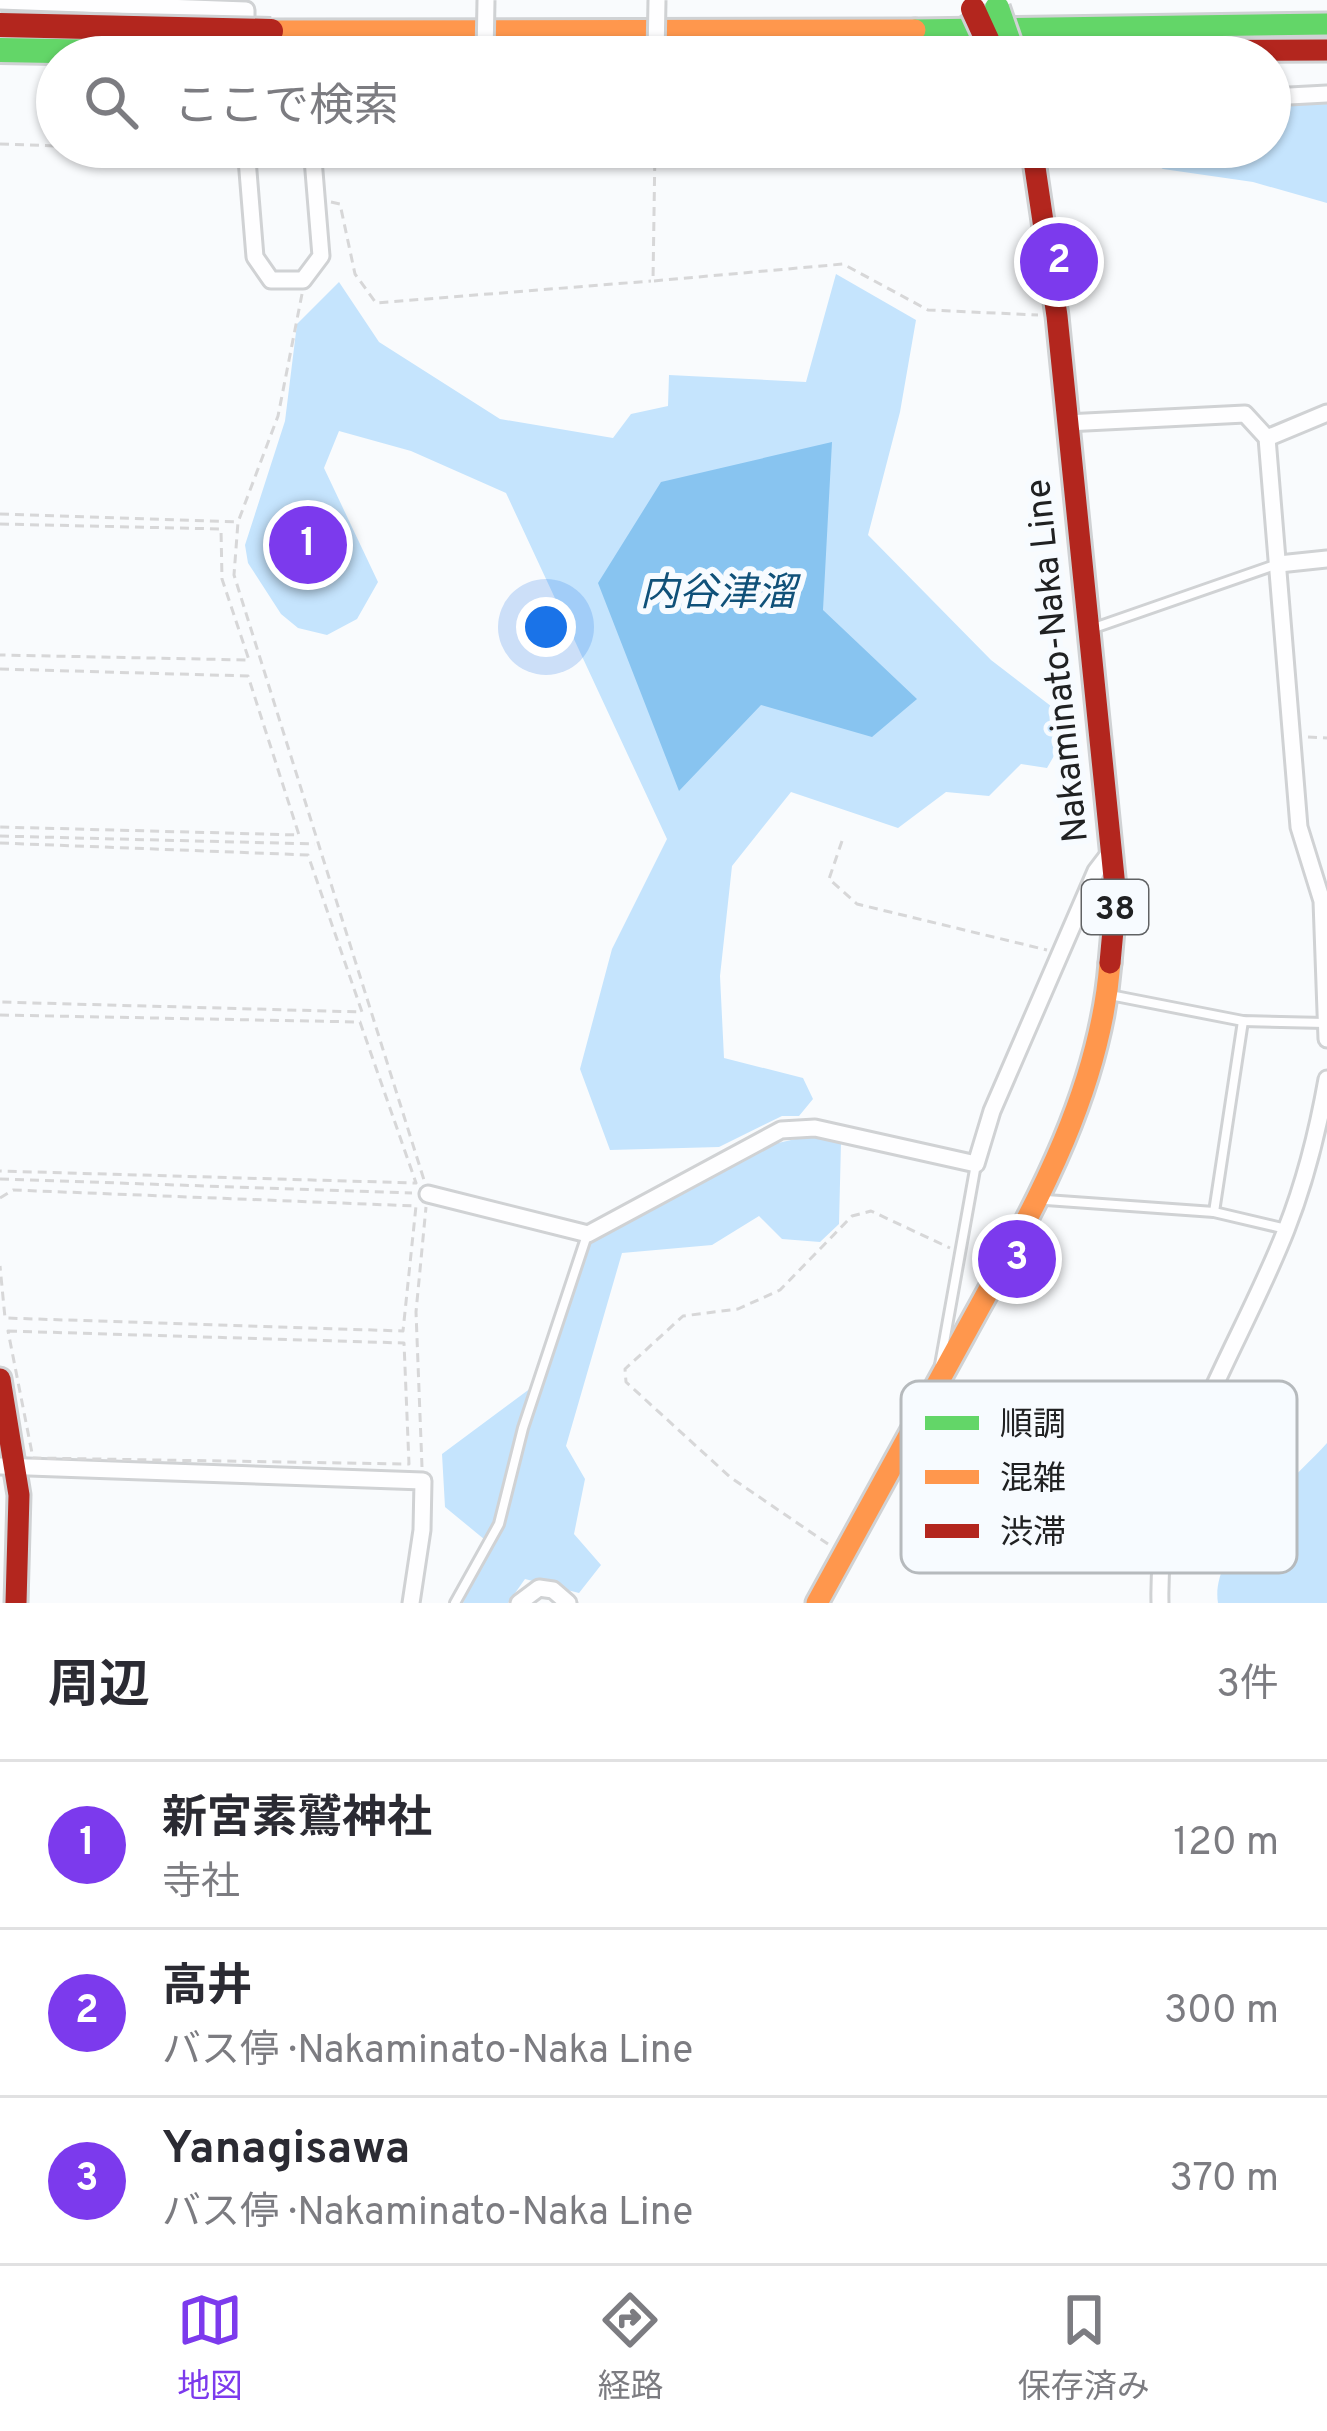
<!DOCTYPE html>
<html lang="ja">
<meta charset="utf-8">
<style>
body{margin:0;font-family:Overpass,"Noto Sans JP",sans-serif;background:#f2f2f3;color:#2b2b33}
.you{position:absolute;left:546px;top:627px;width:42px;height:42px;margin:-30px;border:9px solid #fff;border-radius:50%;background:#1a73e8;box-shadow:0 0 0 18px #1a73e833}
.badge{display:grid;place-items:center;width:78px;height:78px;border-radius:50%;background:#7c3aed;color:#fff;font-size:39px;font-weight:700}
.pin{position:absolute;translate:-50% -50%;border:6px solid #fff;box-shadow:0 3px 12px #0006}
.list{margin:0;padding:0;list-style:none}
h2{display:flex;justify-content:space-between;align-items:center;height:156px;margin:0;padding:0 48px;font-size:51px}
h2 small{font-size:39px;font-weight:400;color:#7c7c81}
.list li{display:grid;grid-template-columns:78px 1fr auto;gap:36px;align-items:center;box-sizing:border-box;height:168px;padding:0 48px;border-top:3px solid #e1e1e2}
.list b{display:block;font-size:45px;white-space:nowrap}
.list p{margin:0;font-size:39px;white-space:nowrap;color:#7c7c81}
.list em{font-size:39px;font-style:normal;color:#7c7c81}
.icon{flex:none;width:66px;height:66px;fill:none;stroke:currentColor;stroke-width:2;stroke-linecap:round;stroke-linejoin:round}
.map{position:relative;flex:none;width:1327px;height:1603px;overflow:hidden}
.search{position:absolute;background:#fff;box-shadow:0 3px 9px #0004;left:36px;right:36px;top:36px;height:132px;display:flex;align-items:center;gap:30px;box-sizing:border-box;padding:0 42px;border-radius:66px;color:#7c7c81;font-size:45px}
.sheet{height:660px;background:#fff}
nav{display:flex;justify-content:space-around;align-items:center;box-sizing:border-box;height:168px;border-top:3px solid #e1e1e2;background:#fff;font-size:33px;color:#7c7c81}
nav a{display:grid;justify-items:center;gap:6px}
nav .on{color:#7c3aed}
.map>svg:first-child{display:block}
.green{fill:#c5e4fd}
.water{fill:#88c4f0}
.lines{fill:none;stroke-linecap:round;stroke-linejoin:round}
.lane-casing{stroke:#d0d2d4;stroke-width:14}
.street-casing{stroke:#d0d2d4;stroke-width:21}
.fast-casing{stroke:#d0d2d4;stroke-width:27}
.slow-casing{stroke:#d0d2d4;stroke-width:27}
.jam-casing{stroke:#d0d2d4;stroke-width:27}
.path{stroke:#d7d7d8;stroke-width:3;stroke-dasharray:9 6;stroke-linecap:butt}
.lane{stroke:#fefeff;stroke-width:8}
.street{stroke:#fefeff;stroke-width:15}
.fast{stroke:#63d668;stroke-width:21}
.slow{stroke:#ff974d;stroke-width:21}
.jam{stroke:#b3261e;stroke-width:21}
.street-bridge-casing{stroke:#d0d2d4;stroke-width:21;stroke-linecap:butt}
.fast-bridge-casing{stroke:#d0d2d4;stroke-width:30;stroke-linecap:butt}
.jam-bridge-casing{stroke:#d0d2d4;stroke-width:30;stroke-linecap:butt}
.street-bridge{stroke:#fefeff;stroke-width:15}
.fast-bridge{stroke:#63d668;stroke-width:24}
.jam-bridge{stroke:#b3261e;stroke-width:24}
.labels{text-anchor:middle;stroke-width:12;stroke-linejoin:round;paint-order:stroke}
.shield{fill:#f7fbff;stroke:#606264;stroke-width:3}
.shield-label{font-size:33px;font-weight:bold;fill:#202122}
.street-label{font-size:36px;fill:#202122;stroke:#f7fbff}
.water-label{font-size:39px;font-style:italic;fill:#105179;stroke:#f7fbff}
.key{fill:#f7fbff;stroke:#b6babd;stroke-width:3}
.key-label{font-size:33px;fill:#202122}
</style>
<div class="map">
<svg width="1327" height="1603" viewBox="0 0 1327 1603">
<rect width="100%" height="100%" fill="#f9fbfd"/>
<g class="green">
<polygon points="1327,104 1327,203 1253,182 1163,169 1128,147 1270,147 1270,106"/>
<polygon points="836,274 916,320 900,412 868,535 991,660 1073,723 1047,768 1021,764 989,796 946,792 898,828 791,792 732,866 720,976 724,1058 803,1078 813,1099 799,1116 782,1116 719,1147 610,1150 580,1069 612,949 667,839 506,493 411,451 339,431 324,468 378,582 357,619 327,635 298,628 281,614 248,563 245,545 285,421 297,324 339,282 379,342 500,419 613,438 631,414 668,406 669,375 806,382"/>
<polygon points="817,1134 841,1142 839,1224 820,1242 782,1239 759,1216 712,1245 622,1253 566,1446 585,1479 574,1534 601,1565 579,1593 525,1579 508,1603 463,1603 490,1544 445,1507 442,1454 539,1382 591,1237 757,1148"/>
<path d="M1327,1443V1603H1218C1209,1549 1292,1482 1327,1443Z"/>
</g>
<polygon class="water" points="832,442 823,610 917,699 872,737 761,705 679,791 598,583 661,482"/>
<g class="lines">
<defs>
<g id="lane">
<polyline points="1094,628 1278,564"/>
<polyline points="1110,995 1243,1021 1325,1023"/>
<polyline points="1046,1200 1214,1212 1286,1229"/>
<polyline points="1214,1212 1243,1021"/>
<polyline points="940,1365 976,1164"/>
<polyline points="455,1603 499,1524 523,1428 587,1235"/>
</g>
<g id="street">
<polyline points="0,1 246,10 246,36"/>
<polyline points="1270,97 1327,94"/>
<polyline points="246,147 255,257 271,280 303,280 321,256 312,147"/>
<polyline points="1066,423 1245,414 1267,438 1299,827 1322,901 1327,1039"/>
<polyline points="1267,438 1327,413"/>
<polyline points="1279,564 1327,559"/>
<polyline points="428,1194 588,1234 781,1130 815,1128 976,1164 992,1111 1096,871 1112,850"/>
<polyline points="0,1466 423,1481 422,1530 411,1603"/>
<polyline points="519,1603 539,1588 553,1590 568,1603"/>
<path d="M1160,1603C1156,1464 1237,1355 1286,1230C1305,1182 1318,1130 1327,1079"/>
</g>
<polyline id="fast" points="915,30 1327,24"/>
<g id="slow">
<polyline points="271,31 915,30"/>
<polyline points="272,55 747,53"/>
<path d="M817,1603C866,1514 914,1425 963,1337C1028,1218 1099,1101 1110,963"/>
</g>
<g id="jam">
<polyline points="747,53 1327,50"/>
<polyline points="1032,147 1057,316 1116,897 1110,963"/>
<polyline points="0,1379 19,1495 16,1603"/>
</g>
</defs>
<use href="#lane" class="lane-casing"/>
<use href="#street" class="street-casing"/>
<use href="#fast" class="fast-casing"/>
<use href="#slow" class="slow-casing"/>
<use href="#jam" class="jam-casing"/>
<g class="path">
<polyline points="0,144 57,146"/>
<polyline points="110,147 234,150"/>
<polyline points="655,147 653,281 843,264 928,310 1038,315"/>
<polyline points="331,202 340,204 355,274 376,303 651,281"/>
<polyline points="302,294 278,416 238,522 234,575 424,1180"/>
<polyline points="0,514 238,522"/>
<polyline points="0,524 221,529 222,579 249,660 0,655"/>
<polyline points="0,669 248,676 299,835 0,827"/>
<polyline points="1308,737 1327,738"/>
<polyline points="0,836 315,844"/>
<polyline points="842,841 829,879 857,904 1047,950"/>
<polyline points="0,843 308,855 362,1012 0,1002"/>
<polyline points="0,1015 360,1022 416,1183 0,1171"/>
<polyline points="0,1179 412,1193"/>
<polyline points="0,1198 13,1190 416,1206 403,1331 5,1318 0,1266"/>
<polygon points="8,1331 404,1343 409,1464 33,1458"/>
<polyline points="422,1467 416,1312 426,1207"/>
<polyline points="828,1544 730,1477 626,1382 625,1369 683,1316 738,1309 780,1290 852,1216 871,1211 950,1248"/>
</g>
<use href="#lane" class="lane"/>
<use href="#street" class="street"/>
<use href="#fast" class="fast"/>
<use href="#slow" class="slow"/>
<use href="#jam" class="jam"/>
<defs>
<g id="street-bridge">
<polyline points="485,57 486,0"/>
<polyline points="656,57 657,0"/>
</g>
<g id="fast-bridge">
<polyline points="997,8 1014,57"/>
<polyline points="0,50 272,55"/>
</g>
<g id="jam-bridge">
<polyline points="973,9 995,57"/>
<polyline points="0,25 271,31"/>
</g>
</defs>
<use href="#street-bridge" class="street-bridge-casing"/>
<use href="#fast-bridge" class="fast-bridge-casing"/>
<use href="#jam-bridge" class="jam-bridge-casing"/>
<use href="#street-bridge" class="street-bridge"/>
<use href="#fast-bridge" class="fast-bridge"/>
<use href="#jam-bridge" class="jam-bridge"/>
</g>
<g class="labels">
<rect class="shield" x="1082" y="880" width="66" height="54" rx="9"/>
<g class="shield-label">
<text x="1115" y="919">38</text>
</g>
<g class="street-label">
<text transform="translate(1055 661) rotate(-96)" y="13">Nakaminato-Naka Line</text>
</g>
<g class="water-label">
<text x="718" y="605">内谷津溜</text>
</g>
</g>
<rect x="901" y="1381" width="396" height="192" rx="18" class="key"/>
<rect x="925" y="1416" width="54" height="14" fill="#63d668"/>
<rect x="925" y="1470" width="54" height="14" fill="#ff974d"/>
<rect x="925" y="1524" width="54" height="14" fill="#b3261e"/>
<g class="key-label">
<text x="1000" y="1435">順調</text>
<text x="1000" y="1489">混雑</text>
<text x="1000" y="1543">渋滞</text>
</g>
</svg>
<div class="you"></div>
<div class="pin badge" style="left:308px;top:545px">1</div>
<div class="pin badge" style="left:1059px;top:262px">2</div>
<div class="pin badge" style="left:1017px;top:1259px">3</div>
<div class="search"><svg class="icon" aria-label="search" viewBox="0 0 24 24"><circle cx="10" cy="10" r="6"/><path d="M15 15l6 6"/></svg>ここで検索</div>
</div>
<section class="sheet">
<h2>周辺<small>3件</small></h2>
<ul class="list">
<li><span class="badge">1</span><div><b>新宮素鷲神社</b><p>寺社</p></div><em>120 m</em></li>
<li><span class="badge">2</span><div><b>高井</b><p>バス停 · Nakaminato-Naka Line</p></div><em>300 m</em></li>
<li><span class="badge">3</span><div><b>Yanagisawa</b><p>バス停 · Nakaminato-Naka Line</p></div><em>370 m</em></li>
</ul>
</section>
<nav>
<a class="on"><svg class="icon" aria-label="map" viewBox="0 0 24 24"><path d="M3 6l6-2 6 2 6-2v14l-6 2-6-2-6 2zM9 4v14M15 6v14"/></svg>地図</a>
<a><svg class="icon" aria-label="directions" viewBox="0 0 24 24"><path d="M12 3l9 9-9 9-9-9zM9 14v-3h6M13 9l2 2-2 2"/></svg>経路</a>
<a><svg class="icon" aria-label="saved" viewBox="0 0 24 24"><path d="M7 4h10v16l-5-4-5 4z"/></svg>保存済み</a>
</nav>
